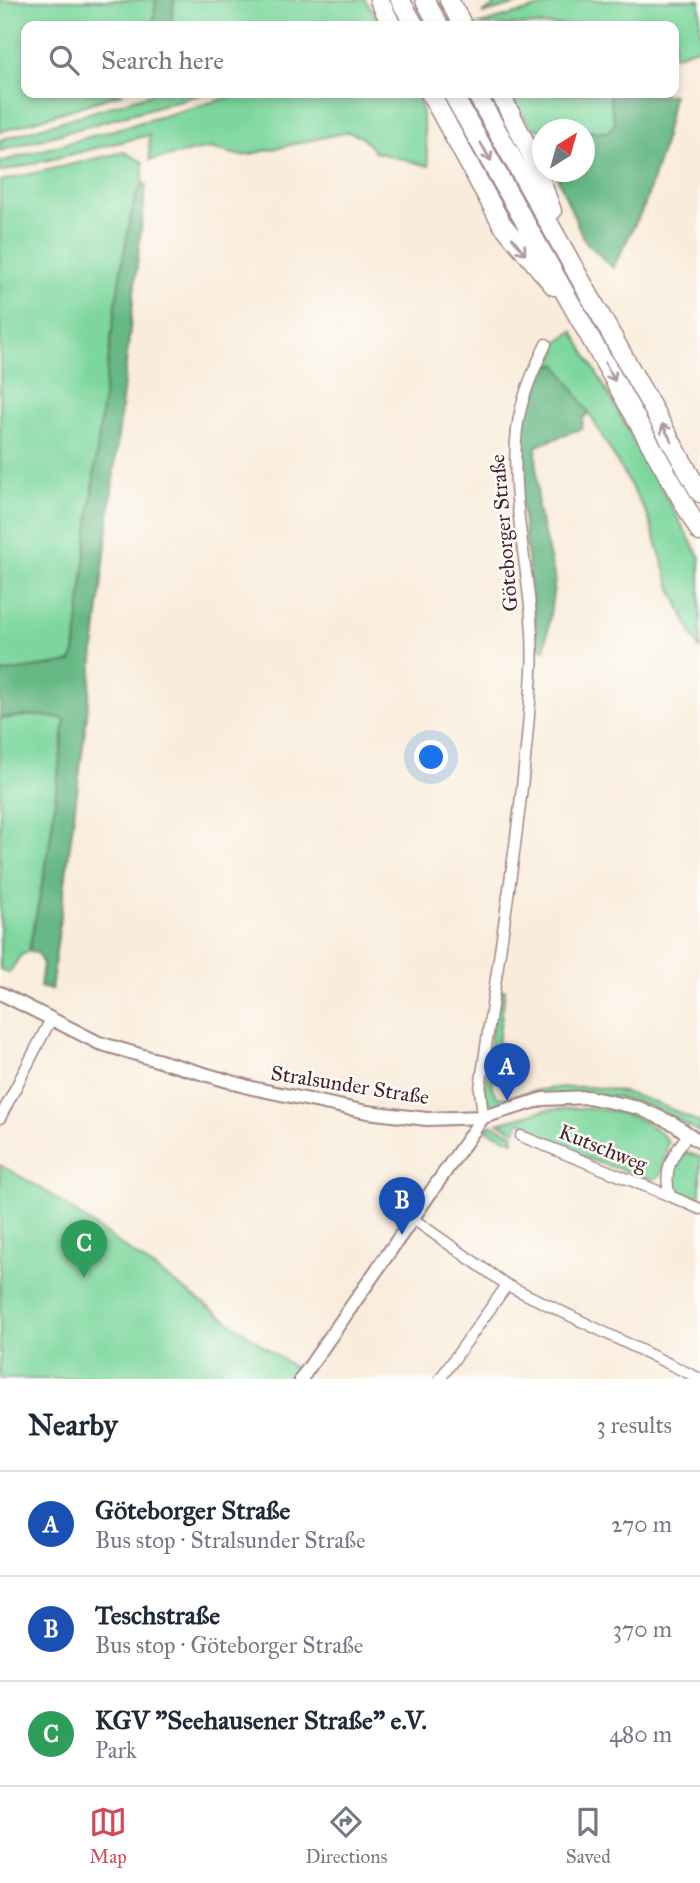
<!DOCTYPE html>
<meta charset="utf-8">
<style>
body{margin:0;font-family:"IM FELL Great Primer",serif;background:#f6f6f7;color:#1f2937}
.compass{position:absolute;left:532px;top:119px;width:63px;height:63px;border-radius:50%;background:#fff;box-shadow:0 4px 10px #0003;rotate:37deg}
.you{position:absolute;left:432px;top:758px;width:24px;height:24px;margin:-18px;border:5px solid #fff;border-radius:50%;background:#1a73e8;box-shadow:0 0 0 10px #1a73e833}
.badge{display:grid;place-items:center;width:46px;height:46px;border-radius:50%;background:#d1495b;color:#fff;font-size:23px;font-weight:700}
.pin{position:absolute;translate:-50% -58px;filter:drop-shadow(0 2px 4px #0008)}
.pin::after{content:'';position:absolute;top:37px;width:24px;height:21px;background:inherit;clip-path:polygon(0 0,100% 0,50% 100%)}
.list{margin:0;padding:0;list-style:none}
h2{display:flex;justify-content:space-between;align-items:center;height:91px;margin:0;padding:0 28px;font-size:30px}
h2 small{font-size:23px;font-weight:400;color:#747a83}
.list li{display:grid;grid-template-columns:46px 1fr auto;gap:21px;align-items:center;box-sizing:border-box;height:105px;padding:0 28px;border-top:2px solid #e0e1e3}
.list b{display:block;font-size:26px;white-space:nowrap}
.list p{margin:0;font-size:23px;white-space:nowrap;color:#747a83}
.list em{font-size:23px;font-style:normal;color:#747a83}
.icon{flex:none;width:38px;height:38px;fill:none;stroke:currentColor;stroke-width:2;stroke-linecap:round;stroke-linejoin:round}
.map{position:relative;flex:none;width:700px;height:1379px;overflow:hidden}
.search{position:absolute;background:#fff;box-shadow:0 4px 10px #0003;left:21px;right:21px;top:21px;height:77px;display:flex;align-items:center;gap:18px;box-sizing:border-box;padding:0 24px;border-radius:14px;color:#747a83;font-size:26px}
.sheet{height:406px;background:#fff}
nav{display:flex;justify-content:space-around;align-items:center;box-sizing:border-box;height:98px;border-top:2px solid #e0e1e3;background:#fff;font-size:19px;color:#747a83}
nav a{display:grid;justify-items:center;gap:4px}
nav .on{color:#d1495b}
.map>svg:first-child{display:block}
.green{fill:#7dd79d;stroke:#647b64;stroke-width:2}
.forest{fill:#66b884;stroke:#586c58;stroke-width:2}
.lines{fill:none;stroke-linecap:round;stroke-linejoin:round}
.minor-casing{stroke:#a28683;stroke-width:13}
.tertiary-casing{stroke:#a28683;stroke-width:16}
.motorway-casing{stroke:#a28683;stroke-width:21}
.minor{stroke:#fff;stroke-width:10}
.tertiary{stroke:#fff;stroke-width:12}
.motorway{stroke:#fff;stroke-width:18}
.oneway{stroke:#ae9aa0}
.labels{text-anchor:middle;stroke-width:5;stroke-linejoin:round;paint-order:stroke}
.street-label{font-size:21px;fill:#4a1f2b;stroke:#fdfcf7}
</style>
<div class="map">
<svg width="700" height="1379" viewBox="0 0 700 1379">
<rect width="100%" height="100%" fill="#fdfcf7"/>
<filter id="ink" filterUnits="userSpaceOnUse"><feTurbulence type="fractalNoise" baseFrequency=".0143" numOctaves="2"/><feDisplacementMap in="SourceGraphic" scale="14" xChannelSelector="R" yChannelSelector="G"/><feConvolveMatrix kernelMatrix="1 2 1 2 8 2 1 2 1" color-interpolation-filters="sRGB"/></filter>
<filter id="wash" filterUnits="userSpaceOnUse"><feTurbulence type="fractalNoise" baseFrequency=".00686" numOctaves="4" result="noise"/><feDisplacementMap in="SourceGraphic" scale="28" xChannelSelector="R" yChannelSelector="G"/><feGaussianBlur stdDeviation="1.57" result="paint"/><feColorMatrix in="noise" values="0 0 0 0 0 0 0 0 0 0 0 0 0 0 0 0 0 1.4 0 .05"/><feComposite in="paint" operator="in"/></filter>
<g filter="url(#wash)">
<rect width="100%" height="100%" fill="#f9ecdb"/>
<g class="green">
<polygon points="0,0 156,0 153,26 26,26 26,93 123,93 0,132"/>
<polygon points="174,0 365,0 383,26 171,26"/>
<polygon points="502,0 531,0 482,14"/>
<polygon points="566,0 700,0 700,47 674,56 674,26 476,25"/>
<polygon points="154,93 205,93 0,151 0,140"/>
<polygon points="244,93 419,93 429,166 375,152 362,137 347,132 242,156 210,148 150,160 149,135 0,172 0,162"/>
<polygon points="510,93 609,93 615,123 608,132 536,129 522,115"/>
<polygon points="124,152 143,162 143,183 134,200 120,277 75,652 72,662 0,673 0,181"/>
<polygon points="573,331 700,558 700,651 672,591 647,514 589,413 557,365 538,368 547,350"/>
<polygon points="37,715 65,719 49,850 29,951 20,956 9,973 0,969 0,719"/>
<path d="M497,990H505L492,1088L497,1097L505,1098C582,1076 631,1087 700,1123V1133C630,1086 575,1088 496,1107L490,1105L484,1091Z"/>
<path d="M572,1108C607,1108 645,1113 668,1141L661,1175L653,1180C618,1167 570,1157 539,1138C530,1132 531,1123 520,1121L516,1131L498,1123L545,1110Z"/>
<polygon points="492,1125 514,1134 513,1141 484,1129"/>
<polygon points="685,1152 700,1157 700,1203 678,1195 670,1182 674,1164"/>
<polygon points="0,1165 41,1188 296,1369 289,1379 0,1379"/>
</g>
<g class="forest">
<polygon points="156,0 174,0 171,26 153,26"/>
<polygon points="609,93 673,95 663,147 645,204 613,268 584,240 555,172 584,172 585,131 608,132 615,123"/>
<path d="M143,183L146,185L86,723L51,990L40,987L43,964L37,953L29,951L49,850L65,719L37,715L0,718V673L71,662L75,652C82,591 119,206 143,183Z"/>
<polygon points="557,364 589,413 583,418 582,428 536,446 538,509 555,579 545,650 537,648 517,460 524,408 538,368"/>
</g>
</g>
<g filter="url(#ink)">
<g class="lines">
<defs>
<g id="minor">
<path d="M483,1117L480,1089C499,951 524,812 532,672C537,591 508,510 517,429C521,398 533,371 546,344"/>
<polyline points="0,1118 51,1019"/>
<path d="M688,1134C673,1155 662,1169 670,1196L700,1209"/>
<polyline points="521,1136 670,1196"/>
<polyline points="413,1219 507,1285 700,1379"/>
<polyline points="440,1379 507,1285"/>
</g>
<g id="tertiary">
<polyline points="0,993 99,1043 252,1088 367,1112 427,1119 483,1117 543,1099 588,1097 639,1108 674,1124 700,1142"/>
<polyline points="301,1379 483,1117"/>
</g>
<g id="motorway">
<polyline points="379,0 392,26"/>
<polyline points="400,0 415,26"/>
<polyline points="425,0 439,26"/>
<polyline points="449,0 463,26"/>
<polyline points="430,93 502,224 554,286"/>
<polyline points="452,93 700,532"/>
<polyline points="476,93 700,493"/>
<polyline points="500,93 532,156 552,211"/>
</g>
</defs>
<use href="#minor" class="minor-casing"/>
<use href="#tertiary" class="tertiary-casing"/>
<use href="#motorway" class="motorway-casing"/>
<use href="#minor" class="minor"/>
<use href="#tertiary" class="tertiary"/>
<use href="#motorway" class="motorway"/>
</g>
<defs><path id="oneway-shaft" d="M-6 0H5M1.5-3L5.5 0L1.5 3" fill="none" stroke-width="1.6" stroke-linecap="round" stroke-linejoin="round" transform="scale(1.75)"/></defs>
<g class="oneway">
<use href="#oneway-shaft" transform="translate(486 152) rotate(60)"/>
<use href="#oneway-shaft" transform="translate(519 246) rotate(51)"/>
<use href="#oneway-shaft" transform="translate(610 372) rotate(61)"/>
<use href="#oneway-shaft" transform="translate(667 433) rotate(-119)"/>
</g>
</g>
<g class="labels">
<g class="street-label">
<text transform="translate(504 533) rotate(-95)" y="7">Göteborger Straße</text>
<text transform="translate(350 1085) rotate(9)" y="7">Stralsunder Straße</text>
<text transform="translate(603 1148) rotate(22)" y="7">Kutschweg</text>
</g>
</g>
</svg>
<svg class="compass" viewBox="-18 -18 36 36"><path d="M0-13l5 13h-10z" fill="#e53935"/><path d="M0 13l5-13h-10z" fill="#747a83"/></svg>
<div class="you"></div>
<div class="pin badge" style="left:507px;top:1101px;background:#1a4fb4">A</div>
<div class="pin badge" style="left:402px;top:1235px;background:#1a4fb4">B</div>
<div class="pin badge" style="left:84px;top:1278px;background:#2e9e5b">C</div>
<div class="search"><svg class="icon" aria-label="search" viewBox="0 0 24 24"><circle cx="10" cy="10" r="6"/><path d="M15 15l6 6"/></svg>Search here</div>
</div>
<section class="sheet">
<h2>Nearby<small>3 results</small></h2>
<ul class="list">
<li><span class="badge" style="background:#1a4fb4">A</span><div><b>Göteborger Straße</b><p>Bus stop · Stralsunder Straße</p></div><em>270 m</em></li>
<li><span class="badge" style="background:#1a4fb4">B</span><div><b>Teschstraße</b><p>Bus stop · Göteborger Straße</p></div><em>370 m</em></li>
<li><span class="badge" style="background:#2e9e5b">C</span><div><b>KGV &quot;Seehausener Straße&quot; e.V.</b><p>Park</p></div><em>480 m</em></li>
</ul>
</section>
<nav>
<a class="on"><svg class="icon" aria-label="map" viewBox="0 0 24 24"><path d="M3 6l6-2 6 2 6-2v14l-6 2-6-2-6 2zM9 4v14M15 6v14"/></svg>Map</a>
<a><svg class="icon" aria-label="directions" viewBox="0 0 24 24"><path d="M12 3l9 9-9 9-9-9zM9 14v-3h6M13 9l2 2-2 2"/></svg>Directions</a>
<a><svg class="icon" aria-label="saved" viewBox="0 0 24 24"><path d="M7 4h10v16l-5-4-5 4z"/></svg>Saved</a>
</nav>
